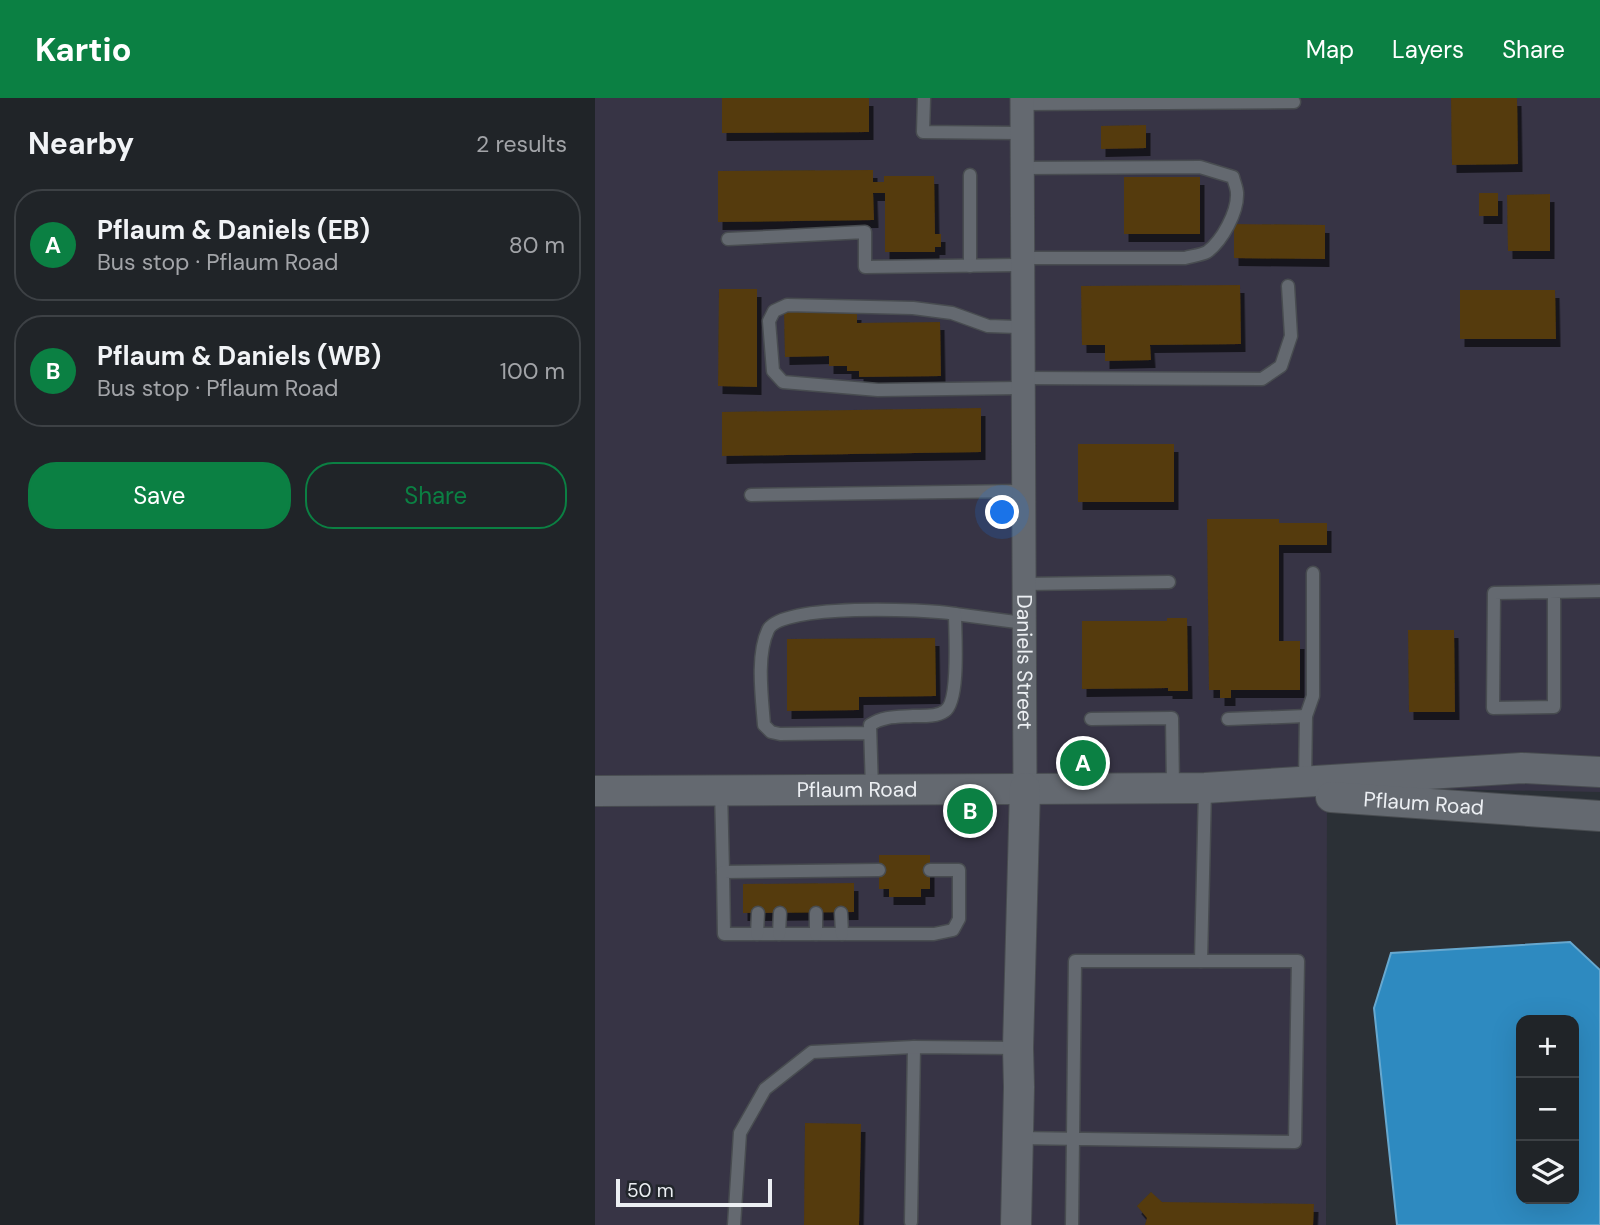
<!DOCTYPE html>
<meta charset="utf-8">
<style>
body{margin:0;font-family:"DM Sans",sans-serif;background:#2d3034;color:#f1f3f6}
.controls{position:absolute;right:21px;bottom:21px;display:grid;overflow:hidden;border-radius:14px;box-shadow:0 7px 28px #0002}
.controls button{width:63px;height:63px;display:grid;place-items:center;padding:0;border:0;border-bottom:2px solid #3d4145;background:#202428;color:#f1f3f6;font:35px sans-serif}
.scale{position:absolute;left:21px;bottom:18px;width:156px;box-sizing:border-box;padding-left:7px;border:4px solid #eceff3;border-top:0;font-size:19px;line-height:24px;white-space:nowrap;color:#eceff3;-webkit-text-stroke:5px #22262c;paint-order:stroke}
.you{position:absolute;left:408px;top:415px;width:24px;height:24px;margin:-18px;border:5px solid #fff;border-radius:50%;background:#1a73e8;box-shadow:0 0 0 10px #1a73e833}
.badge{display:grid;place-items:center;width:46px;height:46px;border-radius:50%;background:#0b8043;color:#fff;font-size:23px;font-weight:700}
.pin{position:absolute;translate:-50% -50%;border:4px solid #fff;box-shadow:0 2px 7px #0006}
.list{margin:0;padding:0;list-style:none}
h2{display:flex;justify-content:space-between;align-items:center;height:91px;margin:0;padding:0 28px;font-size:30px}
h2 small{font-size:23px;font-weight:400;color:#a2a4a8}
.list li{display:grid;grid-template-columns:46px 1fr auto;gap:21px;align-items:center;box-sizing:border-box;height:112px;margin:0 14px 14px;padding:0 14px;border:2px solid #3d4145;border-radius:28px}
.list b{display:block;font-size:26px;white-space:nowrap}
.list p{margin:0;font-size:23px;white-space:nowrap;color:#a2a4a8}
.list em{font-size:23px;font-style:normal;color:#a2a4a8}
.actions{display:flex;gap:14px;padding:21px 28px}
.actions a{flex:1;padding:16px 0;border:2px solid #0b8043;border-radius:28px;text-align:center;font-size:24px;color:#0b8043}
.actions .main{background:#0b8043;color:#fff}
.icon{flex:none;width:38px;height:38px;fill:none;stroke:currentColor;stroke-width:2;stroke-linecap:round;stroke-linejoin:round}
.map{position:relative;flex:none;width:1005px;height:1127px;overflow:hidden}
header{display:flex;align-items:center;gap:42px;box-sizing:border-box;height:98px;padding:0 35px;background:#0b8043;color:#fff}
header strong{font-size:33px}
nav{display:flex;gap:38px;margin-inline-start:auto;font-size:24px}
main{display:flex}
aside{flex:1;background:#202428}
.map>svg:first-child{display:block}
.industrial{fill:#373445}
.water{fill:#2e8ac0;stroke:#67a8cf;stroke-width:2;fill-rule:evenodd}
.building{fill:#543a0b;filter:url(#shadow)}
.lines{fill:none;stroke-linecap:round;stroke-linejoin:round}
.service-casing{stroke:#484c50;stroke-width:15}
.minor-casing{stroke:#484c50;stroke-width:25}
.tertiary-casing{stroke:#484c50;stroke-width:32}
.service{stroke:#646970;stroke-width:12}
.minor{stroke:#646970;stroke-width:23}
.tertiary{stroke:#646970;stroke-width:30}
.labels{text-anchor:middle;stroke-width:5;stroke-linejoin:round;paint-order:stroke}
.street-label{font-size:21px;fill:#eceff3;stroke:#22262c}
</style>
<header>
<strong>Kartio</strong>
<nav><a>Map</a><a>Layers</a><a>Share</a></nav>
</header>
<main>
<aside>
<h2>Nearby<small>2 results</small></h2>
<ul class="list">
<li><span class="badge">A</span><div><b>Pflaum &amp; Daniels (EB)</b><p>Bus stop · Pflaum Road</p></div><em>80 m</em></li>
<li><span class="badge">B</span><div><b>Pflaum &amp; Daniels (WB)</b><p>Bus stop · Pflaum Road</p></div><em>100 m</em></li>
</ul>
<div class="actions"><a class="main">Save</a><a>Share</a></div>
</aside>
<div class="map">
<svg width="1005" height="1127" viewBox="0 0 1005 1127">
<defs>
<filter id="shadow"><feDropShadow dx="4.5" dy="8" stdDeviation="0" flood-color="#0009"/></filter>
</defs>
<rect width="100%" height="100%" fill="#2b3036"/>
<polygon class="industrial" points="0,0 1005,0 1005,694 732,689 731,1127 0,1127"/>
<path class="water" d="M975,844L1005,872V1127H802L779,910L796,855ZM926,922H979V1101H926Z"/>
<g class="building">
<polygon points="127,0 274,0 274,34 127,35"/>
<polygon points="856,0 922,0 923,66 857,67"/>
<polygon points="551,27 551,50 506,51 506,28"/>
<polygon points="278,72 278,84 289,84 289,78 339,78 340,136 346,136 346,149 340,149 340,154 290,154 290,95 278,95 279,122 123,124 123,73"/>
<rect x="529" y="79" width="76" height="57"/>
<rect x="884" y="95" width="19" height="23"/>
<polygon points="955,96 955,153 913,153 912,97"/>
<polygon points="639,126 730,127 730,161 639,160"/>
<polygon points="645,187 646,246 555,247 556,262 510,263 510,247 487,247 486,188"/>
<polygon points="124,191 162,191 162,289 123,288"/>
<polygon points="865,192 960,192 961,241 865,241"/>
<polygon points="189,214 262,214 262,225 345,224 346,278 264,279 264,273 252,273 252,268 234,268 234,258 190,259"/>
<polygon points="386,310 386,354 127,358 127,314"/>
<rect x="483" y="346" width="96" height="58"/>
<polygon points="612,421 684,421 684,425 732,425 732,447 684,447 684,543 705,543 705,592 636,592 636,600 625,600 625,592 614,592"/>
<polygon points="572,520 592,520 593,593 573,593 573,590 487,591 487,523 572,523"/>
<polygon points="813,532 859,532 860,614 814,614"/>
<polygon points="340,540 341,598 264,599 264,612 192,613 192,541"/>
<polygon points="284,757 335,757 335,791 326,791 326,799 294,799 294,791 284,791"/>
<polygon points="259,785 259,814 148,815 148,786"/>
<polygon points="210,1025 266,1026 264,1127 209,1127"/>
<polygon points="556,1094 567,1104 719,1106 718,1127 550,1127 552,1120 542,1108"/>
</g>
<g class="lines">
<defs>
<g id="service">
<polyline points="329,0 328,34 426,35"/>
<polyline points="427,6 699,4"/>
<path d="M426,70L605,69L638,79C639,84 642,90 642,95C643,114 627,143 612,154C606,157 597,158 590,160H427"/>
<polyline points="375,77 375,168"/>
<polyline points="133,141 270,134 270,169 427,167"/>
<polyline points="427,229 393,228 357,215 318,210 192,207 179,213 174,223 178,273 188,284 283,292 427,290"/>
<polyline points="427,280 667,281 686,268 696,238 693,188"/>
<polyline points="156,397 428,393"/>
<polyline points="429,486 574,484"/>
<polyline points="959,494 959,609 898,610 899,495 1005,493"/>
<polyline points="360,516 429,525"/>
<polyline points="496,621 577,620 578,689"/>
<polyline points="633,621 711,618"/>
<path d="M274,635L185,636L176,634L169,627C167,600 161,557 173,532C185,505 331,511 360,516C360,534 365,603 350,613C342,619 327,618 318,618C302,619 288,618 275,627L277,691"/>
<polyline points="710,684 711,618 718,598 718,475"/>
<polyline points="126,692 128,774"/>
<polyline points="284,772 128,774 129,836 339,836 358,832 364,821 364,772 335,772"/>
<polyline points="221,815 221,836"/>
<polyline points="246,815 247,836"/>
<polyline points="162,836 163,815"/>
<polyline points="184,836 185,815"/>
<polyline points="606,863 610,690"/>
<polyline points="423,1040 700,1044 703,863 480,863 477,1127"/>
<polyline points="316,1124 319,949"/>
<polyline points="139,1127 145,1035 170,991 217,954 319,949 422,950"/>
</g>
<g id="minor">
<path id="s1" d="M427,0L430,690"/>
</g>
<g id="tertiary">
<path id="s2" d="M0,693L610,690L927,670L1005,674"/>
<path id="s3" d="M736,699L1005,718"/>
<polyline points="421,1127 424,989 423,950 430,690"/>
</g>
</defs>
<use href="#service" class="service-casing"/>
<use href="#minor" class="minor-casing"/>
<use href="#tertiary" class="tertiary-casing"/>
<use href="#service" class="service"/>
<use href="#minor" class="minor"/>
<use href="#tertiary" class="tertiary"/>
</g>
<g class="labels">
<g class="street-label">
<text dy="7" stroke="none"><textPath href="#s1" startOffset="564">Daniels Street</textPath></text>
<text dy="7" stroke="none"><textPath href="#s2" startOffset="262">Pflaum Road</textPath></text>
<text dy="7" stroke="none"><textPath href="#s3" startOffset="93">Pflaum Road</textPath></text>
</g>
</g>
</svg>
<div class="controls">
<button>+</button>
<button>−</button>
<button><svg class="icon" aria-label="layers" viewBox="0 0 24 24"><path d="M12 4l9 5-9 5-9-5zM3 14l9 5 9-5"/></svg></button>
</div>
<div class="scale">50 m</div>
<div class="you"></div>
<div class="pin badge" style="left:488px;top:665px">A</div>
<div class="pin badge" style="left:375px;top:713px">B</div>
</div>
</main>
